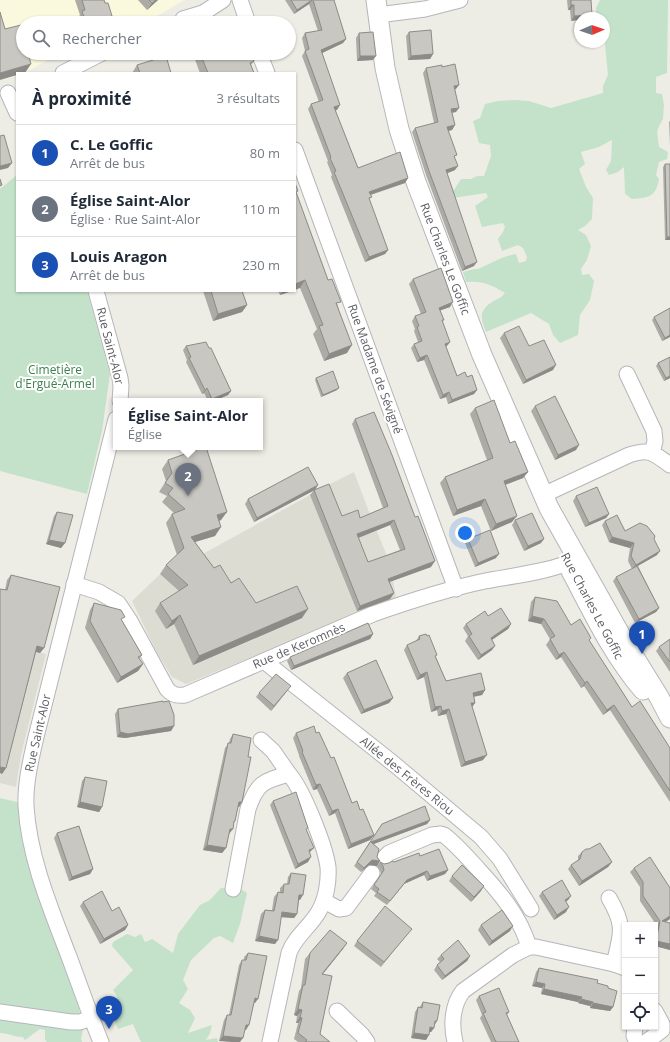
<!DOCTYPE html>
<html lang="fr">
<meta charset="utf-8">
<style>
body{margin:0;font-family:"Open Sans",sans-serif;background:#f6f6f7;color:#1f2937}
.controls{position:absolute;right:12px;bottom:12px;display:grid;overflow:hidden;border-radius:0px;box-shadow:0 1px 3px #0004}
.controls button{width:36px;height:36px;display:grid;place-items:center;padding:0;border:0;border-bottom:1px solid #e0e1e3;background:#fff;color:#1f2937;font:20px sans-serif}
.compass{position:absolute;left:574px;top:12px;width:36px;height:36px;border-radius:50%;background:#fff;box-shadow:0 1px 3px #0004;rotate:88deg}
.you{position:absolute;left:465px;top:533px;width:14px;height:14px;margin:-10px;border:3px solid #fff;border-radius:50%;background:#1a73e8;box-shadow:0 0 0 6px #1a73e833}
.badge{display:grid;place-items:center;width:26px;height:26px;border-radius:50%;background:#d66942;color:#fff;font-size:13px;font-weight:700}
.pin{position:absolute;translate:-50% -33px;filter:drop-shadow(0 1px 2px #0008)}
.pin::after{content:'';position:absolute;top:21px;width:14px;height:12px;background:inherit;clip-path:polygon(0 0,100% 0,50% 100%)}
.popup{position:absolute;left:113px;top:398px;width:150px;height:52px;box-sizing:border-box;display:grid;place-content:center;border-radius:0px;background:#fff;filter:drop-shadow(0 1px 3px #0005);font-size:13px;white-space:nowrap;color:#747a83}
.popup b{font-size:15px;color:#1f2937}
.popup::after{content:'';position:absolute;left:50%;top:100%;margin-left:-8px;border:8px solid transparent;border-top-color:#fff}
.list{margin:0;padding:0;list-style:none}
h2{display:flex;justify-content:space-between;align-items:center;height:52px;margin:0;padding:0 16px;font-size:17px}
h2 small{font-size:13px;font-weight:400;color:#747a83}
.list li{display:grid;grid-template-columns:26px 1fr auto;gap:12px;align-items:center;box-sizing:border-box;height:56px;padding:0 16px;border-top:1px solid #e0e1e3}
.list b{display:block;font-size:15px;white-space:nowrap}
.list p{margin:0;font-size:13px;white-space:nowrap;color:#747a83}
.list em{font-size:13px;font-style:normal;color:#747a83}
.icon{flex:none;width:22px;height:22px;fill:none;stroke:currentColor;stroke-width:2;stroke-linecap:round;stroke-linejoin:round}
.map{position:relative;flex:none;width:670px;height:1042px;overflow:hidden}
.search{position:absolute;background:#fff;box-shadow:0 1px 3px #0004;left:16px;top:16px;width:280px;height:44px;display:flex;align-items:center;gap:10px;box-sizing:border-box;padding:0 14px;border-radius:22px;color:#747a83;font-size:15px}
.panel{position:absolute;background:#fff;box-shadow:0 1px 3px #0004;left:16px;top:72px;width:280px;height:220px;border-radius:0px}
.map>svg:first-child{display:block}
.commercial{fill:#faf9dd}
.education{fill:#dddcd3}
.green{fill:#c4e2ca}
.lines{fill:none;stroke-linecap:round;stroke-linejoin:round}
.minor-casing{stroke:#b5b6ba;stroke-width:17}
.tertiary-casing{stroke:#b5b6ba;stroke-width:21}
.minor{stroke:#fff;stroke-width:15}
.tertiary{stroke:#fff;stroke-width:19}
.wall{fill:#adaba6;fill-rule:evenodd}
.shaded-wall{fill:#8d8b87}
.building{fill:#c9c7c1;stroke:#8d8b87;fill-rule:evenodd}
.labels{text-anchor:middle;stroke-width:4;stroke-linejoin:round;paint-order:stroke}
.street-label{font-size:12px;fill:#5d5e63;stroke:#fff}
.park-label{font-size:12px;fill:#3f814e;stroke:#fff}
</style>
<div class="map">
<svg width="670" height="1042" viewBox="0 0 670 1042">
<rect width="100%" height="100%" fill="#edede5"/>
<polygon class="commercial" points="0,0 184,0 159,15 139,23 23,23 23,53 64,53 53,57 25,73 17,73 17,76 0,80"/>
<g class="education">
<polygon points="354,472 371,517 390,563 396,598 186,684 172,677 157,653 132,601 174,561 199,556 310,495 325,489 324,487"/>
<polygon points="0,643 46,654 21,755 16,787 0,783"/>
</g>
<g class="green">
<path d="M600,0H668L667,73L656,77V93L662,94L664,105L663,119L659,126L657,132L659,147L668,152L667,159L659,162L656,175L659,179C656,197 648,198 632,199L625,194L624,167L618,172L609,175L606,170L611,161L612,140L599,147L581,152L585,164L579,169L586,187L593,198L592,219L585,226L578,230L586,235L591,246L587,260L581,269L582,275L589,274L594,281L590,300L580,315L578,335L560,343L553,335L549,324L531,313L486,332C481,319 478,311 492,302C498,298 500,299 505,293C489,284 484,281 466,282L463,272L474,269H478C490,264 503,256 516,254L519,263L526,261L527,257L523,248L518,245L502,251L498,239L503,232L505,227L503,223L482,227L475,206L488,197L486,193L453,198L452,193L461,179H471L477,176H484L491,156L490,145L479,143L473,121L480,118L485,104L498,101L515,100L529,101L551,108L603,93V86L608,75L604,35V18H596V8Z"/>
<polygon points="17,175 17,291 87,291 110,374 102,431 87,494 0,471 0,189"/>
<path d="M0,798L17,802L20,809L53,938L67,970L77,999L83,1029L81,1039L82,1042H47L45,1039V1030L40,1029L25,1040L23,1037C13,1037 9,1033 0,1033Z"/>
<polygon points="221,888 241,889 247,893 240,924 233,943 220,936 214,938 191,960 183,980 188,989 179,1003 190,1010 195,1018 188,1033 212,1025 210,1033 206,1040 217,1038 218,1042 141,1042 133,1024 118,1029 114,1020 120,1009 117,996 113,990 133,970 112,946 113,942 127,934 135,937 141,934 145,942 152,939 173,953 178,934 200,905 210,900"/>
</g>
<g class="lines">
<defs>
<g id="minor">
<polyline points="240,0 248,23"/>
<polyline points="378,15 425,9 460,0"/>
<polyline points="183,19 203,13 223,0"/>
<polyline points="259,53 267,73"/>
<polyline points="63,73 102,53"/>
<polyline points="8,93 17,113"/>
<polyline points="295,150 456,589"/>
<polyline points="96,291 120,378 121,386 120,401"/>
<polyline points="627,374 654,431 655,441 652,453"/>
<path d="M543,495L629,455C650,448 653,453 670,465"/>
<path d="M74,584L99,592L118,603L130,621L167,689C172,695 177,696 185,695L373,614C410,601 447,589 485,581C517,575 549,572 578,559"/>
<polyline points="264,661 394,764 481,837 500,859 531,909"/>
<polyline points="261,740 273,751 289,774"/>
<path d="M383,859L389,853L432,835L441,834L444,835C457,845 468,858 479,870C500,893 520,916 529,947"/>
<path d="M233,889L248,809C257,783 263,781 289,774C303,790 325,845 328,867C329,881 326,899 319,911C311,926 295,936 289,953L270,1042"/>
<path d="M609,898C626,927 621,933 614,964"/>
<polyline points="324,901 339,909 346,908 372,873"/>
<polyline points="337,1011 362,1035 367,1042"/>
<polyline points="0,1012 71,1022 80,1022 91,1018"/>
<polyline points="635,1027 634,1036 637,1042"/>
<path d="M101,1042C89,1013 79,983 68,954C50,907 29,857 26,806C25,783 31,759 36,737L116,419"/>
<path d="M455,1042C451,1025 452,1005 463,991L513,955L529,947H536L614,964L625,968"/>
<polyline points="646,1042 662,1030 662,1024 655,1011"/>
</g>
<g id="tertiary">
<polyline points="376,0 385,68 399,129 416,182 482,355 549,508 620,634 659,697 670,718"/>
<path d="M571,571C593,612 612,654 643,690"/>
</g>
</defs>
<use href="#minor" class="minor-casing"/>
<use href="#tertiary" class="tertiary-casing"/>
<use href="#minor" class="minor"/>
<use href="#tertiary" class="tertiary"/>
</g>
<g class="wall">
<polygon points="75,0 104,0 108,23 79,23 78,17 80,15"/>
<polygon points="138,0 158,0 147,10"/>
<polygon points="285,0 335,0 334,1 346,39 343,43 322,53 337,110 335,110 358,168 408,178 405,183 371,195 369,200 388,250 385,254 365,262 331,177 332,175 327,162 328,161 308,109 311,104 319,102 302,56 305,51 302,38 305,33 318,31 309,4 294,14"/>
<polygon points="567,0 591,0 571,21 570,10 568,10"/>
<polygon points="409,32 433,54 430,59 408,60 406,36"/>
<polygon points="359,33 373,60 357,61 356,38"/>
<polygon points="197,53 250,53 254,61 251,65 254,73 200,73 194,57"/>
<polygon points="137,65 171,73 132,73"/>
<polygon points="442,67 456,89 455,89 456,112 452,113 455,125 452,130 448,131 455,158 455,170 447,173 474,266 462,271 426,175 412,132 415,128 434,123 423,73 426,68"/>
<polygon points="670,121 670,146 669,122"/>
<polygon points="665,164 670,164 670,240 665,240 663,167"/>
<polygon points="296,194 338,306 347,353 324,361 313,334 317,329 300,288"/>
<polygon points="413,279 450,307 440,310 444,320 442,321 446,347 457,376 467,377 477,390 474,394 448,404 446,397 440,399 424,360 417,362 411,348 414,344 418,342 414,331 415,329 412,321 415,316 421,314 409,284"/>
<polygon points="203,291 242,291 247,305 242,312 213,321"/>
<polygon points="278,291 292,291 280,295"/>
<polygon points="670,308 670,337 662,341 652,320 654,317"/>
<polygon points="504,333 529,346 553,370 523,384 500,338"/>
<polygon points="186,346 209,348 231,391 228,395 214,401 208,401 204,393 202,394 186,362 187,360 183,350"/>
<polygon points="670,357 670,378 664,381 656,366 658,363"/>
<polygon points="316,378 337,390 321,397 315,380"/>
<polygon points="535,406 576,450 555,460 531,411"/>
<polygon points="475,408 510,443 528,472 523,478 505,485 512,522 491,531 481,506 453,516 440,483 445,477 487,460 470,414"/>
<path d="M355,419L431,567L389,582L394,593L390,599L357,611L310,495L314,490L254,522L245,504L248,499L315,490L342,516L360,518L383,508L352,424ZM390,525L400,550L368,562L358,538Z"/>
<polygon points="168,460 221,520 219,521 215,536 195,542 214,568 256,603 302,618 193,665 174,624 166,629 155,611 160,603 179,591 160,574 166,565 177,555 166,523 172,514 174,513 162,502 167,496 159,492 166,481 162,469"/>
<polygon points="576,496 609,514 606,518 585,527 573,501"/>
<polygon points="57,512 65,543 61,548 46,544 54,516"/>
<polygon points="515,520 541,543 524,551 512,525"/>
<polygon points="605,521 625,531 654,539 657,555 638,566 659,608 656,612 635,623 613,581 616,577 632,569 628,561 630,548 609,542 602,525"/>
<polygon points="468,539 496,558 475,567 465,543"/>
<polygon points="11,575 44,648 40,653 36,652 6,768 2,774 5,590 7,580"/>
<polygon points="535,597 571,625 589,641 632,707 670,748 670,802 610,710 603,715 584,686 581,688 561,657 556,660 546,645 550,639 541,624 528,621 531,602"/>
<polygon points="94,603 122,621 142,655 139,659 143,664 138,671 117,683 85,628 90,610"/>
<polygon points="488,616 511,624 508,629 492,640 492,650 478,660 465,641 468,636 463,628 466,624"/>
<polygon points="373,634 370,639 291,670 287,661 290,657"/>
<polygon points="419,636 436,657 446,681 485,690 482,695 474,697 475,703 472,707 483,760 461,767 446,714 438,716 437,710 431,712 424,677 417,680 404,650 407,645 416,641"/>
<polygon points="670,639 670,672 656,651 659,647"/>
<polygon points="347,673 393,698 389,703 361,714 343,678"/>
<polygon points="287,691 271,711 256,697 259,693"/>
<polygon points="163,702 174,726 171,731 125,738 117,737 115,714 118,709"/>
<polygon points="296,733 316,733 352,803 360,810 374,835 370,840 348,849 335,813 329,816 317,789 313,790 299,756 299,755 293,738"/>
<polygon points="233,734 248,757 242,802 239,807 238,807 235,821 234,823 229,834 226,848 222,853 203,850 225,748 229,743 230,739"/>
<polygon points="85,777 102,807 99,812 77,807 82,781"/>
<polygon points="273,801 307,831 310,852 310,853 308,862 295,869 270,805"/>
<polygon points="430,820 427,824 374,844 377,857 380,861 377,866 369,865 361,872 354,866 382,824"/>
<polygon points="57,833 93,869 90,874 69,881 54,838"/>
<polygon points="582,852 612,862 608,867 579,886 568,869 571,865 578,860 578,856"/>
<polygon points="420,856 448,870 445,874 427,881 424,875 404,884 387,905 374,896 376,893 371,889 381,874 380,870 377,866 380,862 384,864 389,863"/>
<polygon points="634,868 670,888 670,919 665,922 670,923 670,950 655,946 655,934 657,926 640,901 640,887 630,872"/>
<polygon points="291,873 300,900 299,900 297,914 294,918 281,917 275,944 255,941 261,914 265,910 272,910 274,897 278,892 280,892 280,888 284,884 287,884 288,877"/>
<polygon points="452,876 481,891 471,902 449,881"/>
<polygon points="542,892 571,896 568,900 566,902 566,912 554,920 539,896"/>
<polygon points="83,902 112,911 128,925 125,930 100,944 80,906"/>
<polygon points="481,925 510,931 489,946 478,930"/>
<polygon points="408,933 381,967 354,946 357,941"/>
<polygon points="347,943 323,974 320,1034 330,1042 298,1042 294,1039 298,1023 296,1023 297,1016 294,1015 299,991 301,988 305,959 310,953"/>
<polygon points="248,953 255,1003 254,1003 246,1030 245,1030 219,1041 224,1020 227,1015 229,1015 239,965 242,960 244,960 244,957"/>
<polygon points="441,955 470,956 467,961 442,980 434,970 437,965 440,962 437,959"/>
<polygon points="539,968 597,983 608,988 613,1007 610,1011 590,1008 590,1006 578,1003 578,1002 541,994 542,988 532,986 536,972"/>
<polygon points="479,996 509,1012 507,1015 519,1042 491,1042 480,1018 482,1015 476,1000"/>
<polygon points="423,1002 434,1026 434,1028 431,1032 429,1032 426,1040 411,1038 415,1012 418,1007 419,1008"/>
</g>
<g class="shaded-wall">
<polygon points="156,0 158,0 147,10 152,3"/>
<polygon points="312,0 309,4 294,14 297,10"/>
<polygon points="571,5 574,5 570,10 568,10"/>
<polygon points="592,15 590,18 580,18 580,20 571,21 574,16"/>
<polygon points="112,16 108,23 101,23 104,19"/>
<polygon points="346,39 343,43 318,55 321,50"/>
<polygon points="433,54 430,59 408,60 411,56"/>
<polygon points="360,56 376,56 373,60 357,61"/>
<polygon points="31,64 25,73 17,73 17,75 0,80 0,73"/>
<polygon points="459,85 456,89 451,90 454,86"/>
<polygon points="340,105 337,110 331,112 334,107"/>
<polygon points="459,108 456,112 448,113 451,109"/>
<polygon points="455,125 452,130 444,132 447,127"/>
<polygon points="12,163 8,168 0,170 0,166"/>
<polygon points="458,166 455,170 443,175 446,170"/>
<polygon points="408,178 405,183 366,196 369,192"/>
<polygon points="667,237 670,237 670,240 665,240"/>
<polygon points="388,250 385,254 365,262 369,257"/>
<polygon points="477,262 474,266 462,271 465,267"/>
<polygon points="305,280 300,288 295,290 295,284"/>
<polygon points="283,291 292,291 280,295"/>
<polygon points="453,302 450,307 436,312 439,308"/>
<polygon points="247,305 242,312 213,321 218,314"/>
<polygon points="670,335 670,337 662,341 665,338"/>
<polygon points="450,342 447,346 442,348 445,344"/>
<polygon points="352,345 347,353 324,361 329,354"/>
<polygon points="427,355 424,360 417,362 420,358"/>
<polygon points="556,365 553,370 523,384 526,380"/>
<polygon points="670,376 670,378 664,381 666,378"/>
<polygon points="207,388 204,393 202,394 205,390"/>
<polygon points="339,388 337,390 321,397 323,395"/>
<polygon points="477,390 474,394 448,404 452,400"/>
<polygon points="231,391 228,395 214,401 211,401 212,399"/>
<polygon points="449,392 446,397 440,399 443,395"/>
<polygon points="579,445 576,450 555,460 558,455"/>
<polygon points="528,472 523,478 499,487 504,481"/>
<polygon points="318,485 315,490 254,522 257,518"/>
<polygon points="485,499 481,506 453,516 457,510"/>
<polygon points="227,512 221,520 211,524 217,515"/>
<polygon points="609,514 606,518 585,527 589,523"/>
<polygon points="517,516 512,522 491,531 496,524"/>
<polygon points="394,520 390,525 353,540 357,534"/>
<polygon points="221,527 215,536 185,545 191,537"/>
<polygon points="612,537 634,543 630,548 609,542"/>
<polygon points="544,539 541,543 524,551 528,546"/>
<polygon points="49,540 65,543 61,548 46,544"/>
<polygon points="660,551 657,555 632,569 636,565"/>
<polygon points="499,554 496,558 475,567 478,563"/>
<polygon points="435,561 431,567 384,584 388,579"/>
<polygon points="394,593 390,599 357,611 360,606"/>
<polygon points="659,608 656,612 635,623 639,619"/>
<polygon points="308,609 302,618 193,665 199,656"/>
<polygon points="180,615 174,624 166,629 172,621"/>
<polygon points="532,616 544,619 541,624 528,621"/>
<polygon points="511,624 508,629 487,643 491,638"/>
<polygon points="373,634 370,639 291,670 294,666"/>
<polygon points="37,646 44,648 40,653 33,651"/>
<polygon points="495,646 492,650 478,660 481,655"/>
<polygon points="564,652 561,657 556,660 559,655"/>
<polygon points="143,664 138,671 117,683 121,677"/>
<polygon points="427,672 424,677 417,680 420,675"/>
<polygon points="587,681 584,686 581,688 585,683"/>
<polygon points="291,686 271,711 274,706"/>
<polygon points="485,690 482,695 470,697 473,693"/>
<polygon points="393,698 389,703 361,714 364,710"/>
<polygon points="471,703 475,703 472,707"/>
<polygon points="614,705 610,710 603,715 607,710"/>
<polygon points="441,706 437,710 431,712 435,707"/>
<polygon points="449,709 446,714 438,716 442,711"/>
<polygon points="174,726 171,731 125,738 117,737 120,732"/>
<polygon points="487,755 483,760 461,767 465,762"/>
<polygon points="0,767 6,768 2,774 0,773"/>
<polygon points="320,784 317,789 313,790 316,785"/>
<polygon points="80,802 102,807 99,812 77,807"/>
<polygon points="239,802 242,802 239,807 236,806"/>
<polygon points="338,809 335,813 329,816 332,811"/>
<polygon points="430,820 427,824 368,846 371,842"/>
<polygon points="230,829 233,829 229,834 226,833"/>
<polygon points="374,835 370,840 348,849 351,844"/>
<polygon points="207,845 226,848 222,853 203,850"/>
<polygon points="314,848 310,852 306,855 309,850"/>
<polygon points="311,857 308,862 295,869 298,864"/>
<polygon points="372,860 380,861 377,866 369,865 361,872 364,868"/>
<polygon points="612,862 608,867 579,886 582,881"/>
<polygon points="93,869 90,874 69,881 72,877"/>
<polygon points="448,870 445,874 427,881 430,876"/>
<polygon points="427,871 424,875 404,884 387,905 407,880"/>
<polygon points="484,886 481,891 471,902 474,897"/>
<polygon points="299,895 303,895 300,900 296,899"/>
<polygon points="571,896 568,900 562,904 565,900"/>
<polygon points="569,907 566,912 554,920 557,915"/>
<polygon points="282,912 297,914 294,918 279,917"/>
<polygon points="670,916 670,919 659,926 662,921"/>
<polygon points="128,925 125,930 100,944 104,939"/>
<polygon points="513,926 510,931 489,946 492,941"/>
<polygon points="259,936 278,940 275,944 255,941"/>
<polygon points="656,941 670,944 670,950 655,946"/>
<polygon points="347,943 343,949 318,980 322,974"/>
<polygon points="470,956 467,961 442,980 445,976"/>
<polygon points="536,982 545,984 542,988 532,986"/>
<polygon points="544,989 582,997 578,1002 541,994"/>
<polygon points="255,998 258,999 255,1003 251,1003"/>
<polygon points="581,999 593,1002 590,1006 578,1003"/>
<polygon points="593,1003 613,1007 610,1011 590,1008"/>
<polygon points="298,1009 302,1010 297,1016 294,1015"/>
<polygon points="300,1017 302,1018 298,1023 296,1023"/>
<polygon points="435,1021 437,1021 434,1026"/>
<polygon points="246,1025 249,1025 246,1030 242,1030"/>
<polygon points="430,1027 434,1028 431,1032 427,1032"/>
<polygon points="414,1033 429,1035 426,1040 411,1038"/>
<polygon points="223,1036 243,1038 240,1042 231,1042 219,1041"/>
</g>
<g class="building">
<polygon points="82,0 104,0 105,3 108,3 112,16 104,19 103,23 96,23 94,22 91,23 86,23 82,11 85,10"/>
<polygon points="149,0 156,0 152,3"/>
<polygon points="291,0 312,0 297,10"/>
<polygon points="313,0 334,0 346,39 321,50 340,105 334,107 358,168 400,152 408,178 369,192 372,197 369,198 388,250 369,257 334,172 336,171 330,158 331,157 311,104 323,100 305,51 309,49 305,33 322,30"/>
<polygon points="571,0 591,0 592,15 574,16 574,5 571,5"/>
<polygon points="0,12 5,29 21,25 23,34 23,53 28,53 31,64 0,73"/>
<polygon points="431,30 433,54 411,56 409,32"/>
<polygon points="373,32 376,56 360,56 359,33"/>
<polygon points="200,53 250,53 254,61 250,63 254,73 208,73"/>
<polygon points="166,56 171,73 140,73 137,65"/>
<polygon points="455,64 459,85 454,86 459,108 451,109 455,125 447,127 457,155 454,156 458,166 446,170 477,262 465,267 429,171 415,128 438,122 426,68 442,65 442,67"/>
<polygon points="4,135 12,163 0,166 0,136"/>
<polygon points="665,164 670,164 670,237 667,237"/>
<polygon points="0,179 2,185 0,186"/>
<polygon points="295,183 298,191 296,192 328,280 332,279 341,302 336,303 352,345 329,354 319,326 323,325 305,280 295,284"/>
<polygon points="441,268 453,302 439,308 444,320 442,320 450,342 445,344 457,376 465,372 467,377 472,375 477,390 452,400 449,392 443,395 427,355 420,358 414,344 422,341 417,327 419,326 415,316 426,312 413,279"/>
<polygon points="211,291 242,291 247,305 218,314"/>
<polygon points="670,308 670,335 665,338 654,317"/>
<polygon points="519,326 529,346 544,340 556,365 526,380 504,333"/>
<polygon points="206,342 209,348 211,348 231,391 212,399 207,388 205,390 189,358 191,357 186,346"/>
<polygon points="670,357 670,376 666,378 658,363"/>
<polygon points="333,371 339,388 323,395 316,378"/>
<polygon points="555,396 579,445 558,455 535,406"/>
<polygon points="494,400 510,443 515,441 528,472 504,481 517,516 496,524 485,499 457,510 445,477 493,458 475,408"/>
<path d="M374,412L392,455L415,517L418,516L435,561L388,579L394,593L360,606L314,490L329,484L342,516L358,510L360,518L388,506L355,419ZM394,520L405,549L368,562L357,534Z"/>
<polygon points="205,447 206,447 227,512 217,515 221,527 191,537 214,568 220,565 231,583 239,578 256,603 297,586 308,609 199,656 180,615 172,621 160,603 188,585 166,565 184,548 172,514 185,509 168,494 173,488 165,483 172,473 168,460"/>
<polygon points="308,467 318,485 257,518 248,499"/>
<polygon points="597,487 609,514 589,523 576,496"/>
<polygon points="57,512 73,515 65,543 49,540"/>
<polygon points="532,513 544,539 528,546 515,520"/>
<polygon points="617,515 625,531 640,523 647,526 655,536 654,539 660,551 636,565 631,556 634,543 612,537 605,521"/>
<polygon points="490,530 499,554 478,563 468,539"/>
<polygon points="637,566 659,608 639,619 616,577"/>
<polygon points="11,575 60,587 44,648 37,646 6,768 0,767 0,589 7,590"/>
<polygon points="535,597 557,601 571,625 580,619 591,638 589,640 632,707 640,701 670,748 670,791 614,705 607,710 587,681 585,683 564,652 559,655 550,639 555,636 544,619 532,616"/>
<polygon points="94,603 121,610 125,617 121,619 142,655 138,657 143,664 121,677 90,621"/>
<polygon points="501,608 511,624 491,638 495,646 481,655 469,636 472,634 466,624 485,611 488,616"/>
<polygon points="368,623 373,634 294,666 290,657"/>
<polygon points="426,634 427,636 429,635 437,655 435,656 446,681 481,673 485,690 473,693 475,703 471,703 487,755 465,762 449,709 442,711 441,706 435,707 427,672 420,675 407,645 420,639 419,636"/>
<polygon points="670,639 670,662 659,647"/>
<polygon points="376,660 393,698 364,710 347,673"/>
<polygon points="276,674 291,686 274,706 259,693"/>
<polygon points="163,701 163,702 169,701 174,715 174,726 128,734 120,732 118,709"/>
<polygon points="314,726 316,733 319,732 331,758 334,757 352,803 357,801 360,810 363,809 374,835 351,844 338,809 332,811 320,784 316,785 302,752 303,751 296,733"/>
<polygon points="233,734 251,738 248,757 251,757 242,802 239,802 235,821 234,821 233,829 230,829 226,848 207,845 228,743 231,743"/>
<polygon points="85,777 107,781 102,807 80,802"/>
<polygon points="296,792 308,828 306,829 314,848 309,850 311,857 298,864 273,801"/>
<polygon points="425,806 430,820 371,842 379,849 377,857 380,861 372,860 364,868 357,862 382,824"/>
<polygon points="79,826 93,869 72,877 57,833"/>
<polygon points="600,843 612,862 582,881 571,865 580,859 582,852 586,849 589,849"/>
<polygon points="439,849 448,870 430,876 427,871 407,880 390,901 377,892 379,889 374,885 384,870 383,866 380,862 384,864 389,863 392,861 394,862 419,853 420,856"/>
<polygon points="650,857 670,888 670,916 662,921 670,923 670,944 656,941 660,921 643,896 643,882 634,868"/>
<polygon points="462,865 484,886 474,897 452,876"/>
<polygon points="291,873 306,875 303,895 299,895 297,914 282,912 278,940 259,936 265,910 274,911 278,892 283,893 284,884 289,884"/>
<polygon points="562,880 571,896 565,900 569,907 557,915 542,892"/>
<polygon points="102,891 112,911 119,907 128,925 104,939 83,902"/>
<polygon points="385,906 412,929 384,962 357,941"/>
<polygon points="502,910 513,926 492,941 481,925"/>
<polygon points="330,930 347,943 322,974 332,976 320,1034 330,1042 305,1042 307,1040 298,1033 302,1018 300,1017 302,1010 298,1009 303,985 305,985 310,953"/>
<polygon points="458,940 470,956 445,976 437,965 444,959 441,955"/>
<polygon points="248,953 267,956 258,999 255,998 249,1025 246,1025 243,1038 223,1036 227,1015 231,1015 242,960 246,960"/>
<polygon points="539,968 598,980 597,983 608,986 608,988 617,991 613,1007 593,1003 593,1002 581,999 582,997 544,989 545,984 536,982"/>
<polygon points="499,988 509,1012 506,1013 519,1042 496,1042 483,1013 486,1012 479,996"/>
<polygon points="423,1002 440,1005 437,1021 435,1021 434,1028 430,1027 429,1035 414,1033 418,1007 422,1008"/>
</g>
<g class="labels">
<g class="street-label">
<text transform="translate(445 259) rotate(69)" y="4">Rue Charles Le Goffic</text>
<text transform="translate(110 346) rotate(76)" y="4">Rue Saint-Alor</text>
<text transform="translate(375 369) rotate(70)" y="4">Rue Madame de Sévigné</text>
<text transform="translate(592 606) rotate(62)" y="4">Rue Charles Le Goffic</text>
<text transform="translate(299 646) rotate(-23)" y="4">Rue de Keromnès</text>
<text transform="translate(38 733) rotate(-77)" y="4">Rue Saint-Alor</text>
<text transform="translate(407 776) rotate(39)" y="4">Allée des Frères Riou</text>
</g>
<g class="park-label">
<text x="55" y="374">Cimetière<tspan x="55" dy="14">d'Ergué-Armel</tspan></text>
</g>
</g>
</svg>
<div class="controls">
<button>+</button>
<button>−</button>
<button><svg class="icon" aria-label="locate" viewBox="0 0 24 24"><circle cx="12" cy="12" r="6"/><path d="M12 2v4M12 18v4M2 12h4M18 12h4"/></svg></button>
</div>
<svg class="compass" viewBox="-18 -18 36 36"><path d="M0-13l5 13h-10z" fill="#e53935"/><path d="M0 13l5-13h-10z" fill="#747a83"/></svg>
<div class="you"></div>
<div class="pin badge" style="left:642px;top:654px;background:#1a4fb4">1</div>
<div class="pin badge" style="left:188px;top:496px;background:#6b7280">2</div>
<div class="popup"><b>Église Saint-Alor</b>Église</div>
<div class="pin badge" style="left:109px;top:1029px;background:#1a4fb4">3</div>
<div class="search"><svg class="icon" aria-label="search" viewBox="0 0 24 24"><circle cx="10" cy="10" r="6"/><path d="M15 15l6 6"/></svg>Rechercher</div>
<section class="panel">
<h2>À proximité<small>3 résultats</small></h2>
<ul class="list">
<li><span class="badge" style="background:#1a4fb4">1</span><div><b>C. Le Goffic</b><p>Arrêt de bus</p></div><em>80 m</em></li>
<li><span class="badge" style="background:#6b7280">2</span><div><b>Église Saint-Alor</b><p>Église · Rue Saint-Alor</p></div><em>110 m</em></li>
<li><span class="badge" style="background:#1a4fb4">3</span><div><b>Louis Aragon</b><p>Arrêt de bus</p></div><em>230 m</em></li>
</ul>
</section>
</div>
